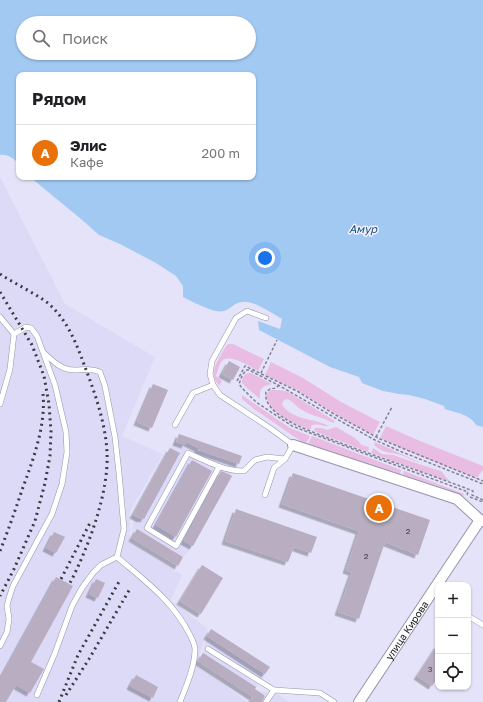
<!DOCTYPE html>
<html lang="ru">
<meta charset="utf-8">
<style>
body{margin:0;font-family:"Golos Text",sans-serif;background:#f6f6f6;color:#202124}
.controls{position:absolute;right:12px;bottom:12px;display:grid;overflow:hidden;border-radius:8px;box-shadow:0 1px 3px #0004}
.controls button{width:36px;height:36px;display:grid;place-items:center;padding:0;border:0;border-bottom:1px solid #e0e0e0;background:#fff;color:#202124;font:20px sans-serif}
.you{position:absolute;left:265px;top:258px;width:14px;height:14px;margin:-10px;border:3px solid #fff;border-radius:50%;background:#1a73e8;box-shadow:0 0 0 6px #1a73e833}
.badge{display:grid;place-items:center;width:26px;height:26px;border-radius:50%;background:#1a73e8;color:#fff;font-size:13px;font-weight:700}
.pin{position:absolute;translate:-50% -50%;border:2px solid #fff;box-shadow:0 1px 4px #0006}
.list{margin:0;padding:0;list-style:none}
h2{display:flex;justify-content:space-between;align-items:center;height:52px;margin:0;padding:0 16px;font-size:17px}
h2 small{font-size:13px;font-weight:400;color:#757577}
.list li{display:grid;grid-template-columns:26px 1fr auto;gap:12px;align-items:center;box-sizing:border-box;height:56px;padding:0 16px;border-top:1px solid #e0e0e0}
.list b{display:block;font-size:15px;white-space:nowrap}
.list p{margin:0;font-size:13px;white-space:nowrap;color:#757577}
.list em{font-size:13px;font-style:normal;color:#757577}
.icon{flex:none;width:22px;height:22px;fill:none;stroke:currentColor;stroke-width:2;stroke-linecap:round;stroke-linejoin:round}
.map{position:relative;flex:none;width:483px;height:702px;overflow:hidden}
.search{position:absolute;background:#fff;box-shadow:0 1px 3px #0004;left:16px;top:16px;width:240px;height:44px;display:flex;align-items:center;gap:10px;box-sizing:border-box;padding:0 14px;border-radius:22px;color:#757577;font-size:15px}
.panel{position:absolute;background:#fff;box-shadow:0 1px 3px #0004;left:16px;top:72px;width:240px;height:108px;border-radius:8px}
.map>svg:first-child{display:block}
.built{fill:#dddaf8}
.green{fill:#e9bde3}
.water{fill:#a2c9f2;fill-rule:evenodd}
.building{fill:#b8adc1;filter:url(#shadow)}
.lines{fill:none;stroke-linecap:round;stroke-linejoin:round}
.service-casing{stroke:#9694a8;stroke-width:6}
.minor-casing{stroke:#9694a8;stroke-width:12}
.path{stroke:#828190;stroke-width:1.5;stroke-dasharray:3 2;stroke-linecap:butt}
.service{stroke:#fff;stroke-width:5}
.minor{stroke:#fff;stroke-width:10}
.rail{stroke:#3b3b45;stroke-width:3;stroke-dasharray:2 4;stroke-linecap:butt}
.labels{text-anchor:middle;stroke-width:3;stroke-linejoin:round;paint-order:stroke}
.number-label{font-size:8px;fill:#3e3c46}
.street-label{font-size:10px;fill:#16161d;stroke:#f2f1ff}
.water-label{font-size:11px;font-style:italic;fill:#134c7e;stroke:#f2f1ff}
</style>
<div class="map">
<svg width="483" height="702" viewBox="0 0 483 702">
<defs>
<filter id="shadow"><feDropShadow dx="-3.5" dy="3.5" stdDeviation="0" flood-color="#0004"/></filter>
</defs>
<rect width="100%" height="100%" fill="#e5e3f9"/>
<g class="built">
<polygon points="0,177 65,304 155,357 122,436 163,454 130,511 130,542 182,575 171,600 208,629 196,664 246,701 245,702 0,702"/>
<polygon points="179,434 242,456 239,464 232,476 193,546 183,557 178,566 132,538 133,515 170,448 176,442"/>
<polygon points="211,629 270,667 251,695 198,661 203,653 207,636"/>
<polygon points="257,690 279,695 288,701 287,702 249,702"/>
</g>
<g class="green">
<path d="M228,344H233L264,359L258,371C250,367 230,353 222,361C219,364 218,371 216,376L222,381L219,386C211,376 213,369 219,358C222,353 224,348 228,344Z"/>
<polygon points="271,362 303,378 341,402 380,422 373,435 334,413 297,390 265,375"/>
<path d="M248,373H251L272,384C262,386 259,388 260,399L247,388L242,383C242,378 243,375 248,373Z"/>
<path d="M271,390H280L288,392L335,421L333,423C323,417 311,416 302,410C296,407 293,400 286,399L283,401L282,405C296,422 312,417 329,426C323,427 319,423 312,425L310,430C297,425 275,415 268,402C267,400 267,398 266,396L268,392Z"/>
<polygon points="242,395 290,428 310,436 306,444 302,442 254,409 242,399"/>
<polygon points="386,426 420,441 483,466 483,470 477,478 415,454 380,438"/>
<polygon points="336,427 355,438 362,445 369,447 368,452 314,431 315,428 321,428 327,430"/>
<polygon points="312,436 401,470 400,474 308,444"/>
<path d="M375,442L419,462C412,461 407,457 401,455C390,452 382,453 374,445Z"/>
<polygon points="373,448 382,454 393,455 419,464 441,471 450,482 371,453"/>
<polygon points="404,471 464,494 463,496 438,486 403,475"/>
</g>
<path class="water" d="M0,0H483V427L476,425C470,414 456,413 445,409L444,406L425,399L409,395L399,394L383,391L362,383L359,377L330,367L259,330L258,321L280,329L282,319C273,314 253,300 243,302C235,302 229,310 224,311C215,314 191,301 183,297V286L176,276L156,263L120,244L99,235L81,219L36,182L31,177H253V75H19V164C14,159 8,154 0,155ZM23,23H249V53H23Z"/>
<g class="building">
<polygon points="229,361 240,367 233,380 222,374"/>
<polygon points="153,384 168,390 152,428 137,422"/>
<polygon points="179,434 242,456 239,464 198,450 198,448 186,442 185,445 176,442"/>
<polygon points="170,448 180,453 144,519 142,518 141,519 133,515"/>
<polygon points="192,460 212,471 176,537 156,525"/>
<polygon points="221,471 226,473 232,476 193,546 184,541"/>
<polygon points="293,473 430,520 418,555 385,542 359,619 338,612 352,572 346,570 359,531 282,504"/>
<polygon points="236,509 317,537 311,553 294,547 288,562 225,541"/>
<polygon points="137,529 183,557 178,566 132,538"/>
<polygon points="54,532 65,537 56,553 46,548"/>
<polygon points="202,565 223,578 201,614 180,601"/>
<polygon points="56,577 73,586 31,662 44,669 30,693 16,685 6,702 0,702 0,679"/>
<polygon points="96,579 105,583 98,598 89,594"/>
<polygon points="211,629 270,667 265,674 207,636"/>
<polygon points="438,644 438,677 432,686 417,676"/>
<polygon points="203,653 256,687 255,689 265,696 262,702 249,702 253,697 198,661"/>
<polygon points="136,675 158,687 153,698 130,686"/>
</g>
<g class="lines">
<defs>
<g id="service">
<polyline points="0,317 14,334 26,327 31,328 37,336 55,385 66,432 67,452 62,484 52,514 13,586 9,598 7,606 9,619 7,632 0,646"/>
<path d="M44,353C53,361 61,370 74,370C84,370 90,368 100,372L105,386L115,437L119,473L124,529L117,557C145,581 173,601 190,635C192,639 195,645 195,649C195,667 186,686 180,702"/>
<polyline points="0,404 10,369 14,334"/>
<polyline points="175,425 193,393 213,385"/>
<path d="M219,467L176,546L147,528L188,453C206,461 224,471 244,471L255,460L267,457L285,459"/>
<polyline points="265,495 274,468 285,459 293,445 270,428 220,395 213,385 210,374 212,361 236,318 247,311 266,318"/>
<polyline points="468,616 483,625"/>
<polyline points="208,649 274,690"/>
<polyline points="37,695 55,653 72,606 82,588 93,573 101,565 117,557"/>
<polyline points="266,702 274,690 320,693 334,702"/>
</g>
<g id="minor">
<polyline points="293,445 457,499 480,520 483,521"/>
<path id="s1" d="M359,702L480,520"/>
</g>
</defs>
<use href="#service" class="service-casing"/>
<use href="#minor" class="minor-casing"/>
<g class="path">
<polyline points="261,373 277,340"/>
<polyline points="237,381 245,366 297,391 334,414 380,439 483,481"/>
<path d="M279,385L276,388L270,389L266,392C264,402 273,411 281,416C296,427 316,433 333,440C379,458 427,473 473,491L472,495L483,500"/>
<polyline points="376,437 392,407"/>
<polyline points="467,495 468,492 371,456 292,426 256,402 242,388 239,384 242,376 246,370 249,370 278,385 344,423 375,440 402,452 483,484"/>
<polyline points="470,497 483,502"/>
</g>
<use href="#service" class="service"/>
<use href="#minor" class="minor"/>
<g class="rail">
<path d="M0,274C9,280 19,285 29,291C36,295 43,299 49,304C68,321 77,345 85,367C95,393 106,425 107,453C109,493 88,548 70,583"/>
<polyline points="0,292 32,345 44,376 49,404 51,432 50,456 45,483 35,521 14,569 0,596"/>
<path d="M0,551C8,531 15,511 22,490C33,460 46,426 43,394"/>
<polyline points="61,579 91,521"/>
<polyline points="66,695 89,659 131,587"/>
<polyline points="59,702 78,655 120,580"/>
</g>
</g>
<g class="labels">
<g class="number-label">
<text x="408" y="534">2</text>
<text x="366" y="559">2</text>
<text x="430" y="672">3</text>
</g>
<g class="street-label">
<text dy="4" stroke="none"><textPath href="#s1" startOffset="86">улица Кирова</textPath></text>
</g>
<g class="water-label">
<text x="363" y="233">Амур</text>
</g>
</g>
</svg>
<div class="controls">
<button>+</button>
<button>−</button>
<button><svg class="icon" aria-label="locate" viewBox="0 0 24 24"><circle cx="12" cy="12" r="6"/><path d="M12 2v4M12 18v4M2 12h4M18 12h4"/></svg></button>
</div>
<div class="you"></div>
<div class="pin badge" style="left:379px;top:508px;background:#e8710a">A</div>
<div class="search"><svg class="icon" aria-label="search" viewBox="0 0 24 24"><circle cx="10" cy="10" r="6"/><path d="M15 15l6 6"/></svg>Поиск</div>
<section class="panel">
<h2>Рядом<small></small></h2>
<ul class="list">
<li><span class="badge" style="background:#e8710a">A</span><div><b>Элис</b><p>Кафе</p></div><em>200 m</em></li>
</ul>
</section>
</div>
